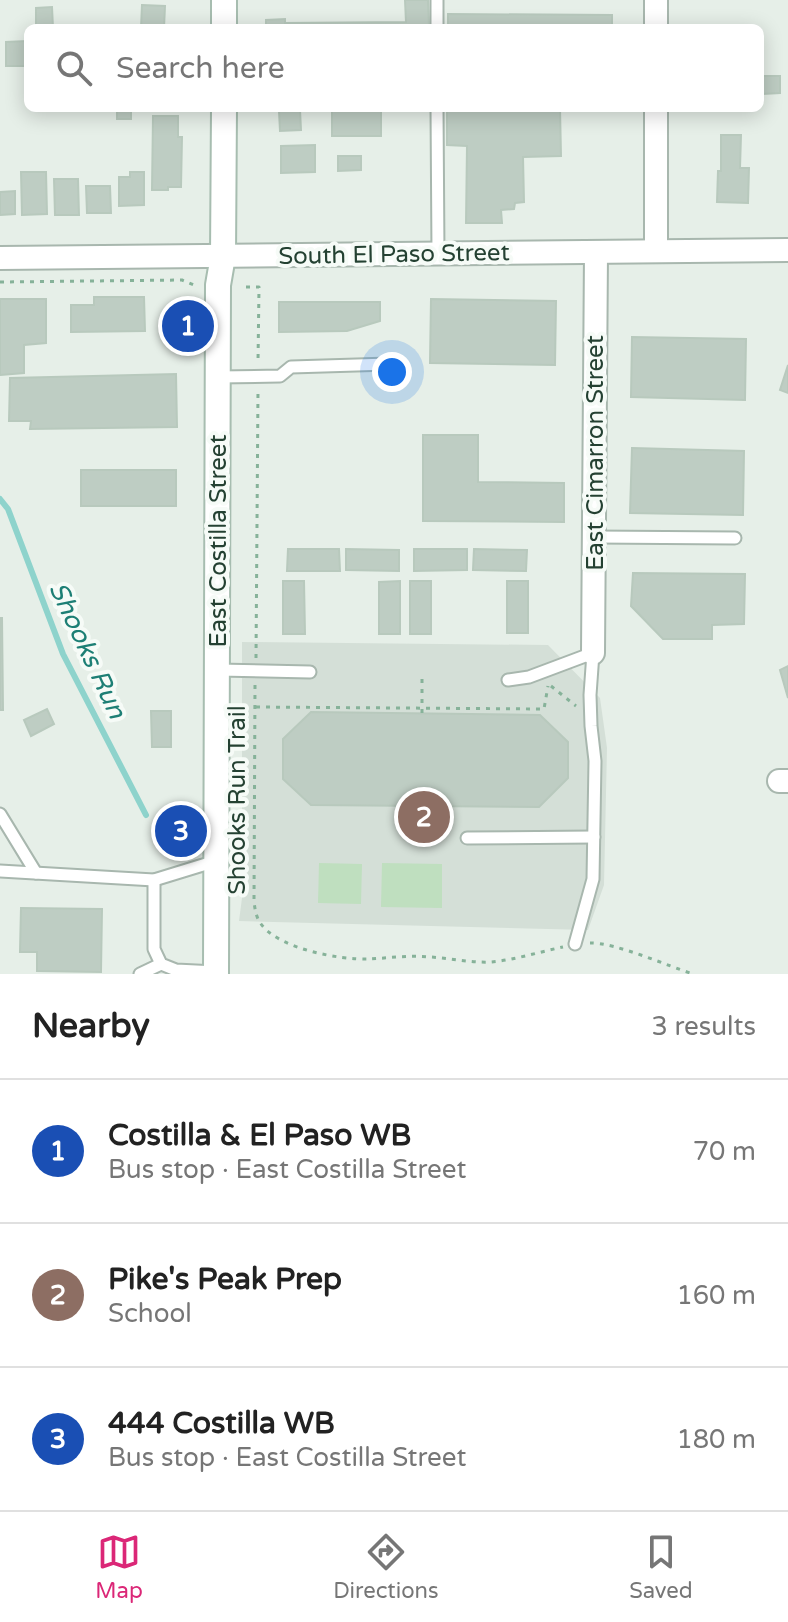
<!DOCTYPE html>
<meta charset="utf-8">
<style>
body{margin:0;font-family:"Varela Round",sans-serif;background:#f6f6f6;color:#222}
.you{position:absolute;left:392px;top:372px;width:28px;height:28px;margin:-20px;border:6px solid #fff;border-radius:50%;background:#1a73e8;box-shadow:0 0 0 12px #1a73e833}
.badge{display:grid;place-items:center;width:52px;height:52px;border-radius:50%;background:#db2777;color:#fff;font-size:26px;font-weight:700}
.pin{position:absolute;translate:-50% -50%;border:4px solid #fff;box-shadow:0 2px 8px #0006}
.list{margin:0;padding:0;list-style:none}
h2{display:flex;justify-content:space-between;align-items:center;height:104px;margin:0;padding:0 32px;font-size:34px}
h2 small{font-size:26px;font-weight:400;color:#767676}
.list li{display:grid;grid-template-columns:52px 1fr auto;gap:24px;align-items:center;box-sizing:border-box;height:144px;padding:0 32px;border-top:2px solid #e0e0e0}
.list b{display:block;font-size:30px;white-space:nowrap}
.list p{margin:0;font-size:26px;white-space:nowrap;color:#767676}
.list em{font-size:26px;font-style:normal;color:#767676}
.icon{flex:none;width:44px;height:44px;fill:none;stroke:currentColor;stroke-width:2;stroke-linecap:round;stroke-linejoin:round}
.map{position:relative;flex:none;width:788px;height:974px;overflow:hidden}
.search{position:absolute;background:#fff;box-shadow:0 4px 20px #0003;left:24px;right:24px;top:24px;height:88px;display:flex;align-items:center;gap:20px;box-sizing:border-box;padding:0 28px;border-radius:12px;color:#767676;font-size:30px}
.sheet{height:536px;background:#fff}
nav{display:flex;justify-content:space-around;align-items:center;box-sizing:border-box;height:112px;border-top:2px solid #e0e0e0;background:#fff;font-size:22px;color:#767676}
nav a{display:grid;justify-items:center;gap:4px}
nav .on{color:#db2777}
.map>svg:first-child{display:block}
.built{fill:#d4dfd7}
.green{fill:#bfdfbf}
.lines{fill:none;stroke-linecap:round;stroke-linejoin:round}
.stream{stroke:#8ed3cc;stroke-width:6}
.building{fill:#becdc3;stroke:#b8c9bd;stroke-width:2}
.lane-casing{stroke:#a8b7ae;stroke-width:15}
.street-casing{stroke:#a8b7ae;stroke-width:26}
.secondary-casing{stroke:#a7bdb0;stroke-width:28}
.path{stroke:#86b299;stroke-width:3;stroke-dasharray:4 6;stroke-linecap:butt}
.lane{stroke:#fff;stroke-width:11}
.street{stroke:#fff;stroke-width:22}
.secondary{stroke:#fff;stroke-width:24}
.labels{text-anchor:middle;stroke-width:8;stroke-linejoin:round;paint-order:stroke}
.street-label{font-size:24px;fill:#244132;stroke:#f6fbf7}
.water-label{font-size:26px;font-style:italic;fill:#1d7f75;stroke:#f6fbf7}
</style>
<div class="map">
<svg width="788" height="974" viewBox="0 0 788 974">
<rect width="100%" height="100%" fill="#e6efe8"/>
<polygon class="built" points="242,642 548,645 600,698 607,748 604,885 588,930 239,921 242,898"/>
<g class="green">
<polygon points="319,863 362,864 361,904 318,903"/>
<polygon points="382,863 442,864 442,908 381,907"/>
</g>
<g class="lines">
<polyline class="stream" points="0,499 8,509 63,654 146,815"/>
</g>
<g class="building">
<polygon points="405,0 428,0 429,28 266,28 266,20 285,19 285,23 406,22"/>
<polygon points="142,5 165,6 164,28 141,28"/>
<polygon points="52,7 53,28 36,28 36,8"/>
<polygon points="448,14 612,15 612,28 448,28"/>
<polygon points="27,41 28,66 6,66 6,42"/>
<polygon points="760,68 760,76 780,76 780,93 760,94"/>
<rect x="117" y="108" width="14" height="11"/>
<rect x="332" y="108" width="49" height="28"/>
<polygon points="447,108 560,108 561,156 523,157 524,202 515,203 514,209 501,210 502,223 466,223 467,146 447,145"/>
<polygon points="300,110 301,130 280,131 279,111"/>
<polygon points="153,116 178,116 178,137 182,137 181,187 168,187 168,190 152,190"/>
<polygon points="721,135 741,135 740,168 749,168 748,203 717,202 718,171 721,171"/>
<polygon points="315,145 315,172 281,173 281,146"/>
<polygon points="338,156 361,156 361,170 338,171"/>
<polygon points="21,172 46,172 47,214 22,215"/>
<polygon points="130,172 144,172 144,205 119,206 119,177 130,177"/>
<polygon points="54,179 78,179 79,215 55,215"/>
<polygon points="86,186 110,186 111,213 87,213"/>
<polygon points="15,191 15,214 0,215 0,192"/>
<polygon points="94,297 144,297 145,331 71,332 71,305 94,305"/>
<polygon points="0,299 46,299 46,343 24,345 24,373 0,375"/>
<polygon points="431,299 556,301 555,365 430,363"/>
<polygon points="279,302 380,302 380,321 347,331 279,332"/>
<polygon points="632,337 746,339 745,400 631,397"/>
<polygon points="788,365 788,393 780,390"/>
<polygon points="176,374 177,427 30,429 31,421 9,421 10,378"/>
<polygon points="423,435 478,435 478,482 564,483 564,522 423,521"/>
<polygon points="632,448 744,451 743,515 630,513"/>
<rect x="81" y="470" width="95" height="36"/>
<polygon points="288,549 339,549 340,571 287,571"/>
<polygon points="346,549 399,550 399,571 346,570"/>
<polygon points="414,549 467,549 467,570 414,571"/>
<polygon points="474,549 527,550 526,571 473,570"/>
<polygon points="633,573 745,574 744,624 712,625 712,639 663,639 631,606"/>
<polygon points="283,581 304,581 305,634 283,634"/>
<polygon points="400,581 400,634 379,634 379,582"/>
<rect x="410" y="581" width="21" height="53"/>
<rect x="507" y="581" width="21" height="52"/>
<polygon points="0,618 2,618 3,710 0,710"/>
<polygon points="788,666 788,698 780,670"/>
<polygon points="47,709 54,724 31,736 24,720"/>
<polygon points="151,711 171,711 171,747 152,747"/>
<polygon points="311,712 540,715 568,742 568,778 539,807 311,805 283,779 283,739"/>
<polygon points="21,908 102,909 101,972 37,971 37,952 20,952"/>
</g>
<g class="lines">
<defs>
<g id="lane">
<polyline points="437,0 437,28"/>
<polyline points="437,108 438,254"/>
<polyline points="218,377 280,376 291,367 389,364"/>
<polyline points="594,537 735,538"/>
<polyline points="218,670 310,672"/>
<polyline points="508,680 529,677 593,653 590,695 591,726 595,761 593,879 575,944"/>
<polyline points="0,814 36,873"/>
<polyline points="467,838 594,837"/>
<polyline points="0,871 154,880 216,861"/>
<polyline points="154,880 154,949 161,964 176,970 216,972"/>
<polyline points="140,974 161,964"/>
</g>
<g id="street">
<polyline points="656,0 656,28"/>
<polyline points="656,108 656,251"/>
<polyline points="0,258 788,250"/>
<polyline points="593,653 596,253"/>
<polyline points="779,781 788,781"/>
</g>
<g id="secondary">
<polyline points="224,28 224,0"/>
<polyline points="216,974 218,285 223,256 224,108"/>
</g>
</defs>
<use href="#lane" class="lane-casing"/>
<use href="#street" class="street-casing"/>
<use href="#secondary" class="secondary-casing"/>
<g class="path">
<polyline points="0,282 182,280 194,285"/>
<polyline points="246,287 259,287 258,362"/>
<polyline points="256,658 258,389"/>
<polyline points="422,679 422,713"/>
<path d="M255,685L254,901C255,910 256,917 261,924C279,949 340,960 369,959C389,958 409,955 430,957C450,958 470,963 491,962C514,960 539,952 563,947"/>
<polyline points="551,686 576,706"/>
<polyline points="256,707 544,709 548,686"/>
<path d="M590,943C614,942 668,966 693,974"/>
</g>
<use href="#lane" class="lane"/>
<use href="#street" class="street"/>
<use href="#secondary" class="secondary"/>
</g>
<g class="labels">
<g class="street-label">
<text transform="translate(394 254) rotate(-1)" y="8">South El Paso Street</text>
<text transform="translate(595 453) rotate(-90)" y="8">East Cimarron Street</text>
<text transform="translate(218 541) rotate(-90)" y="8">East Costilla Street</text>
<text transform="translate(237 800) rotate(-90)" y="8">Shooks Run Trail</text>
</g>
<g class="water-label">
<text transform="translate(88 650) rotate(65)" y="9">Shooks Run</text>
</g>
</g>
</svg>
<div class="you"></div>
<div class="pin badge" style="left:188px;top:326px;background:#1a4fb4">1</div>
<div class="pin badge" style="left:424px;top:817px;background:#8d6e63">2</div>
<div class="pin badge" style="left:181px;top:831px;background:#1a4fb4">3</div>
<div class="search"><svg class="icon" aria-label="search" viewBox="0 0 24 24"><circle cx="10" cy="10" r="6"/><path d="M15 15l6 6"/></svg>Search here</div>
</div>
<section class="sheet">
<h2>Nearby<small>3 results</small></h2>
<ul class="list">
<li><span class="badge" style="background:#1a4fb4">1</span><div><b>Costilla &amp; El Paso WB</b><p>Bus stop · East Costilla Street</p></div><em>70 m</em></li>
<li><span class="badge" style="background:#8d6e63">2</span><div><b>Pike's Peak Prep</b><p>School</p></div><em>160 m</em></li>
<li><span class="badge" style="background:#1a4fb4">3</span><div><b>444 Costilla WB</b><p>Bus stop · East Costilla Street</p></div><em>180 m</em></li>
</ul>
</section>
<nav>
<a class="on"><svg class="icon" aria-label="map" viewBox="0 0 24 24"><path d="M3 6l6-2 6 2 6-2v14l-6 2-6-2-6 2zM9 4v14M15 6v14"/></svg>Map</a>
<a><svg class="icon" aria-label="directions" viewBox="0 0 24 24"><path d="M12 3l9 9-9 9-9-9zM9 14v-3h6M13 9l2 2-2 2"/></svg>Directions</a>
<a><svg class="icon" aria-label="saved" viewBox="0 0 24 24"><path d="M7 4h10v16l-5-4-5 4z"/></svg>Saved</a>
</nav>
